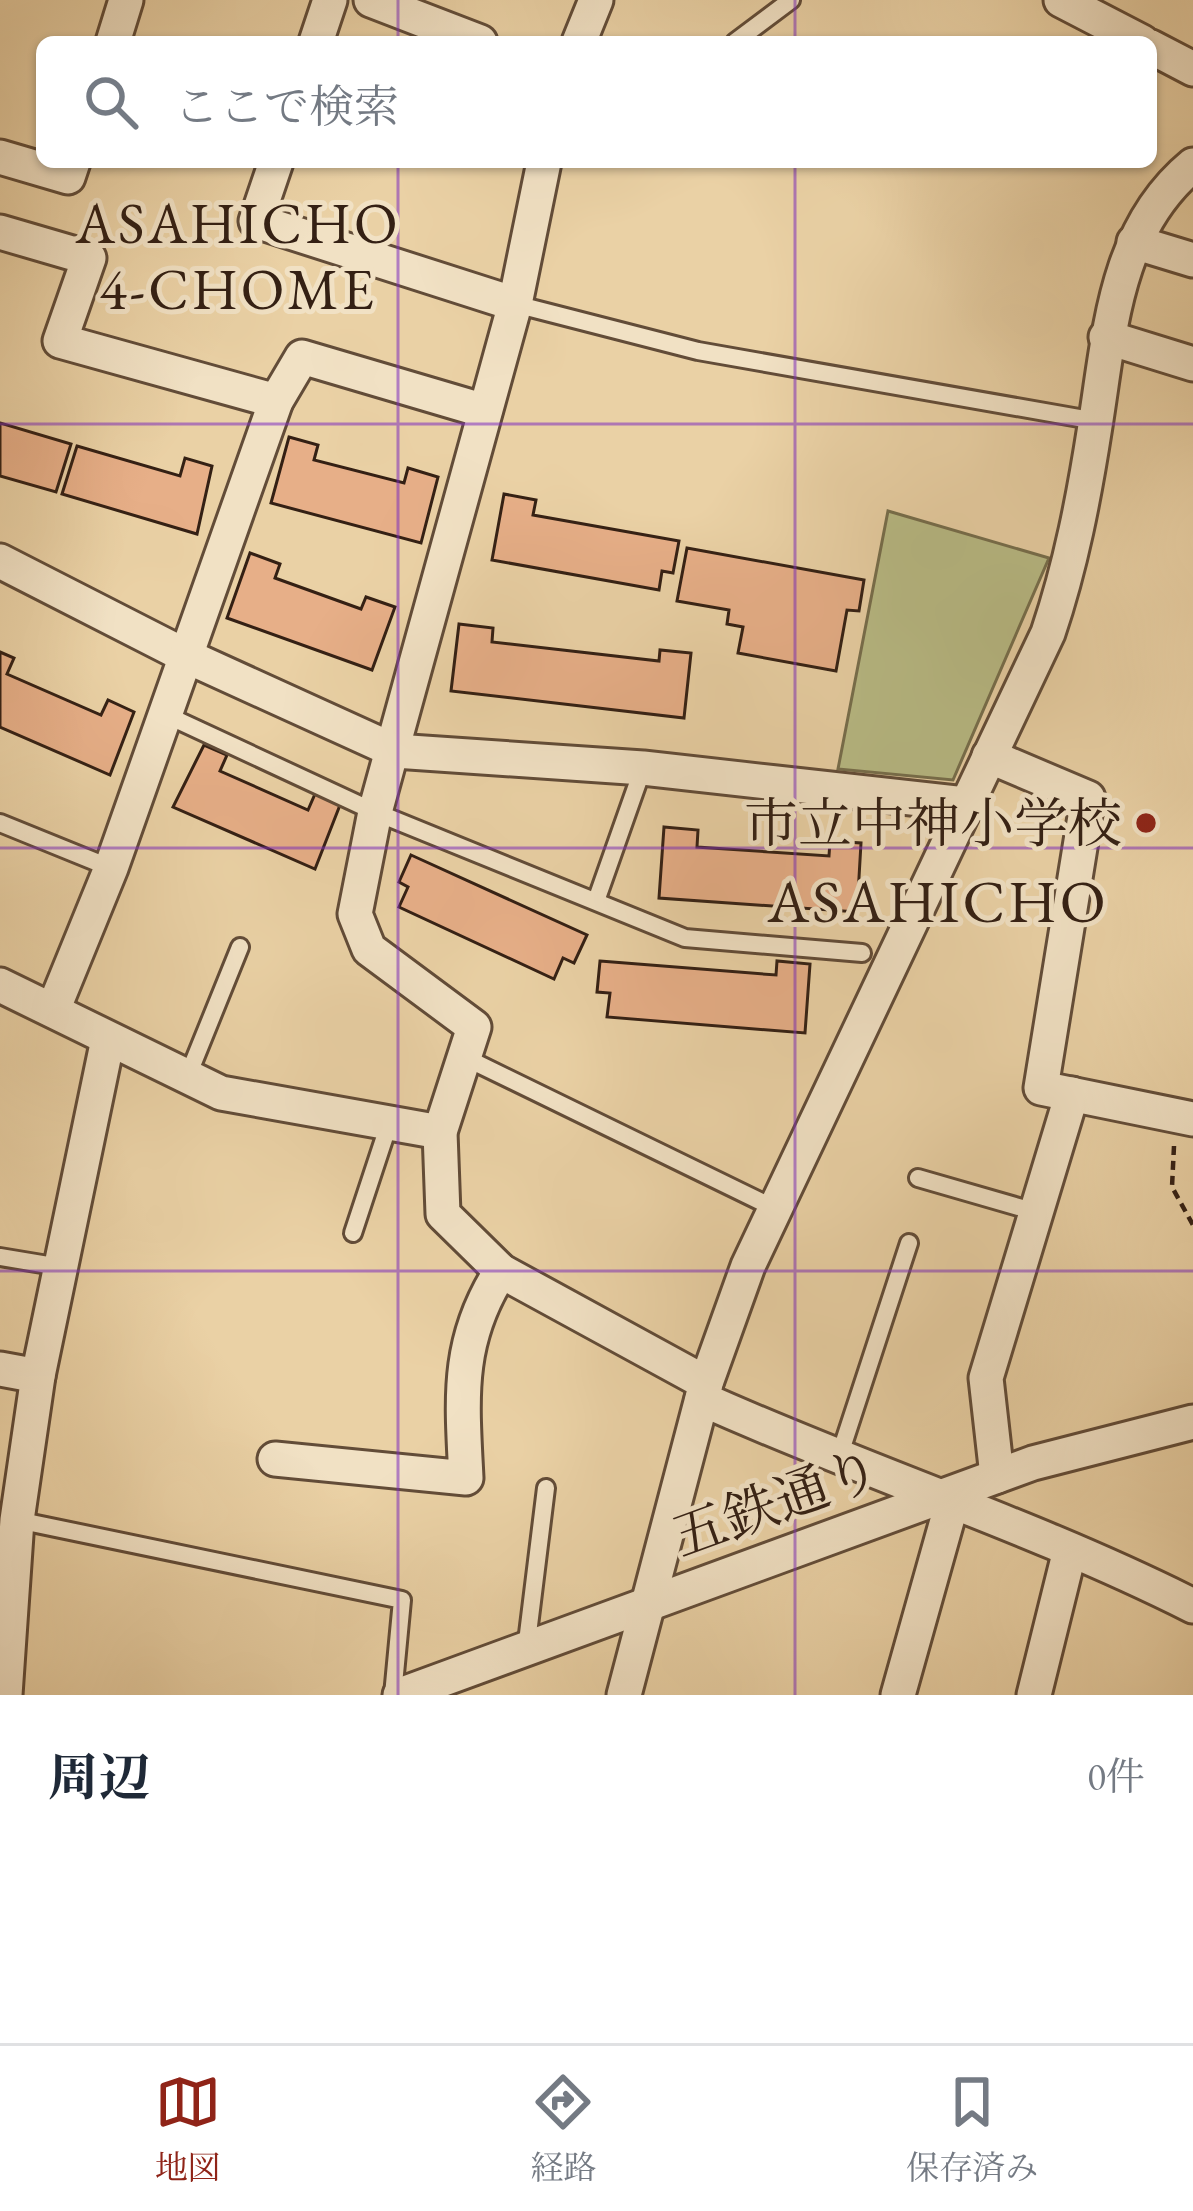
<!DOCTYPE html>
<html lang="ja">
<meta charset="utf-8">
<style>
body{margin:0;font-family:"EB Garamond","Noto Serif JP",serif;background:#f2f2f3;color:#1f2937}
.list{margin:0;padding:0;list-style:none}
h2{display:flex;justify-content:space-between;align-items:center;height:156px;margin:0;padding:0 48px;font-size:51px}
h2 small{font-size:39px;font-weight:400;color:#747a83}
.icon{flex:none;width:66px;height:66px;fill:none;stroke:currentColor;stroke-width:2;stroke-linecap:round;stroke-linejoin:round}
.map{position:relative;flex:none;width:1193px;height:1695px;overflow:hidden}
.search{position:absolute;background:#fff;box-shadow:0 3px 9px #0004;left:36px;right:36px;top:36px;height:132px;display:flex;align-items:center;gap:30px;box-sizing:border-box;padding:0 42px;border-radius:18px;color:#747a83;font-size:45px}
.sheet{height:348px;background:#fff}
nav{display:flex;justify-content:space-around;align-items:center;box-sizing:border-box;height:168px;border-top:3px solid #e0e1e3;background:#fff;font-size:33px;color:#747a83}
nav a{display:grid;justify-items:center;gap:6px}
nav .on{color:#8f2418}
.map>svg:first-child{display:block}
.green{fill:#b8bb85;stroke:#766e4c;stroke-width:3}
.building{fill:#e7af88;stroke:#342014;stroke-width:3}
.lines{fill:none;stroke-linecap:round;stroke-linejoin:round}
.lane-casing{stroke:#624c38;stroke-width:22}
.street-casing{stroke:#624c38;stroke-width:39}
.path{stroke:#342014;stroke-width:4.5;stroke-dasharray:9 6;stroke-linecap:butt}
.lane{stroke:#f1e1c4;stroke-width:16}
.street{stroke:#f1e1c4;stroke-width:33}
.grid{fill:none;stroke:#7b2cbf;stroke-width:3;stroke-opacity:0.55}
.poi-dot{fill:#8f2418;stroke:#f1e1c4;stroke-width:4.5}
.labels{text-anchor:middle;stroke-width:10;stroke-linejoin:round;paint-order:stroke}
.poi-label{font-size:54px;fill:#342014;stroke:#f1e1c4;text-anchor:end}
.street-label{font-size:54px;fill:#342014;stroke:#f1e1c4}
.neighbourhood-label{font-size:57px;letter-spacing:3px;fill:#342014;stroke:#f1e1c4}
.quarter-label{font-size:60px;letter-spacing:3px;fill:#342014;stroke:#f1e1c4}
</style>
<div class="map">
<svg width="1193" height="1695" viewBox="0 0 1193 1695">
<rect width="100%" height="100%" fill="#ead1a5"/>
<filter id="stains"><feTurbulence type="fractalNoise" baseFrequency=".00167" numOctaves="4"/><feColorMatrix values="0 0 0 0 .2 0 0 0 0 .09 0 0 0 0 .02 0 0 0 .5 -.17"/></filter>
<radialGradient id="worn" r=".72"><stop offset=".6" stop-color="#630" stop-opacity="0"/><stop offset="1" stop-color="#630" stop-opacity=".3"/></radialGradient>
<polygon class="green" points="888,511 1049,558 953,780 838,769"/>
<g class="building">
<polygon points="0,423 71,444 56,492 0,476"/>
<polygon points="289,437 318,445 314,460 404,483 408,468 438,477 421,543 271,503"/>
<polygon points="77,446 180,476 185,458 212,466 197,534 62,494"/>
<polygon points="504,494 536,500 533,515 679,541 673,573 662,571 659,590 492,560"/>
<polygon points="687,548 864,580 859,611 847,610 836,671 738,653 743,627 727,624 729,610 677,601"/>
<polygon points="250,553 280,564 275,578 361,609 366,597 395,607 372,670 227,618"/>
<polygon points="459,624 493,628 492,642 659,661 660,650 691,653 684,718 451,691"/>
<polygon points="0,652 14,658 7,674 101,715 108,700 134,712 110,775 0,727"/>
<polygon points="204,745 227,755 220,771 308,810 315,794 340,805 315,869 173,807"/>
<polygon points="664,827 698,830 697,847 829,856 830,841 861,843 857,912 659,898"/>
<polygon points="411,855 587,935 574,963 563,958 554,979 399,907 408,887 399,882"/>
<polygon points="600,961 776,975 777,961 810,964 805,1033 607,1017 610,993 597,992"/>
</g>
<g class="lines">
<defs>
<g id="lane">
<polyline points="735,42 791,0"/>
<polyline points="515,304 698,351 1096,421"/>
<polyline points="162,713 375,812 685,938 862,953"/>
<polyline points="0,823 111,868"/>
<polyline points="596,901 643,768"/>
<polyline points="464,1057 776,1209"/>
<polyline points="187,1078 240,947"/>
<polyline points="918,1178 1036,1212"/>
<polyline points="353,1233 389,1124"/>
<polyline points="0,1257 60,1267"/>
<polyline points="838,1460 909,1243"/>
<polyline points="17,1520 402,1600 393,1695"/>
<polyline points="526,1650 546,1488"/>
</g>
<g id="street">
<polyline points="371,0 480,42"/>
<polyline points="1061,0 1142,42"/>
<polyline points="113,42 126,0"/>
<polyline points="316,42 330,0"/>
<polyline points="579,42 596,0"/>
<polyline points="1151,47 1193,69"/>
<polyline points="0,157 68,177 73,162"/>
<polyline points="276,162 256,221 515,304"/>
<polyline points="544,162 515,304 375,812 355,914 369,949 474,1027 440,1132 443,1214 501,1271 706,1383"/>
<polyline points="0,232 89,258 60,341 276,401"/>
<polyline points="1134,242 1193,260"/>
<polyline points="1106,337 1193,364"/>
<polyline points="0,561 184,655 395,751 643,768 965,804"/>
<polyline points="989,756 1088,798 1041,1088 1193,1119"/>
<polyline points="0,985 221,1093 440,1132"/>
<polyline points="53,1010 111,868 276,401 302,357 485,411"/>
<polyline points="0,1369 38,1376"/>
<path d="M702,1399C864,1472 1034,1526 1193,1606"/>
<path d="M275,1459L466,1478C462,1398 456,1341 501,1271"/>
<polyline points="997,1476 986,1378 1072,1094"/>
<polyline points="5,1695 17,1520 38,1376 108,1039"/>
<polyline points="400,1695 1033,1463 1193,1422"/>
<path d="M624,1695L706,1383L748,1266L1048,633C1071,565 1084,497 1095,426C1110,334 1114,230 1193,165"/>
<polyline points="898,1695 952,1503"/>
<polyline points="1034,1695 1070,1550"/>
</g>
</defs>
<use href="#lane" class="lane-casing"/>
<use href="#street" class="street-casing"/>
<polyline class="path" points="1174,1146 1172,1187 1193,1225"/>
<use href="#lane" class="lane"/>
<use href="#street" class="street"/>
</g>
<path class="grid" d="M398,0V42M795,0V42M398,162V1695M795,162V1695M0,424H1193M0,848H1193M0,1271H1193"/>
<circle class="poi-dot" cx="1146" cy="823" r="12"/>
<g class="labels">
<g class="poi-label">
<text x="1122" y="842">市立中神小学校</text>
</g>
<g class="street-label">
<text transform="translate(776 1502) rotate(-20)" y="19">五鉄通り</text>
</g>
<g class="neighbourhood-label">
<text x="238" y="243">ASAHICHO<tspan x="238" dy="66">4-CHOME</tspan></text>
</g>
<g class="quarter-label">
<text x="938" y="922">ASAHICHO</text>
</g>
</g>
<rect width="100%" height="100%" filter="url(#stains)"/>
<rect width="100%" height="100%" fill="url(#worn)"/>
</svg>
<div class="search"><svg class="icon" aria-label="search" viewBox="0 0 24 24"><circle cx="10" cy="10" r="6"/><path d="M15 15l6 6"/></svg>ここで検索</div>
</div>
<section class="sheet">
<h2>周辺<small>0件</small></h2>
<ul class="list">
</ul>
</section>
<nav>
<a class="on"><svg class="icon" aria-label="map" viewBox="0 0 24 24"><path d="M3 6l6-2 6 2 6-2v14l-6 2-6-2-6 2zM9 4v14M15 6v14"/></svg>地図</a>
<a><svg class="icon" aria-label="directions" viewBox="0 0 24 24"><path d="M12 3l9 9-9 9-9-9zM9 14v-3h6M13 9l2 2-2 2"/></svg>経路</a>
<a><svg class="icon" aria-label="saved" viewBox="0 0 24 24"><path d="M7 4h10v16l-5-4-5 4z"/></svg>保存済み</a>
</nav>
